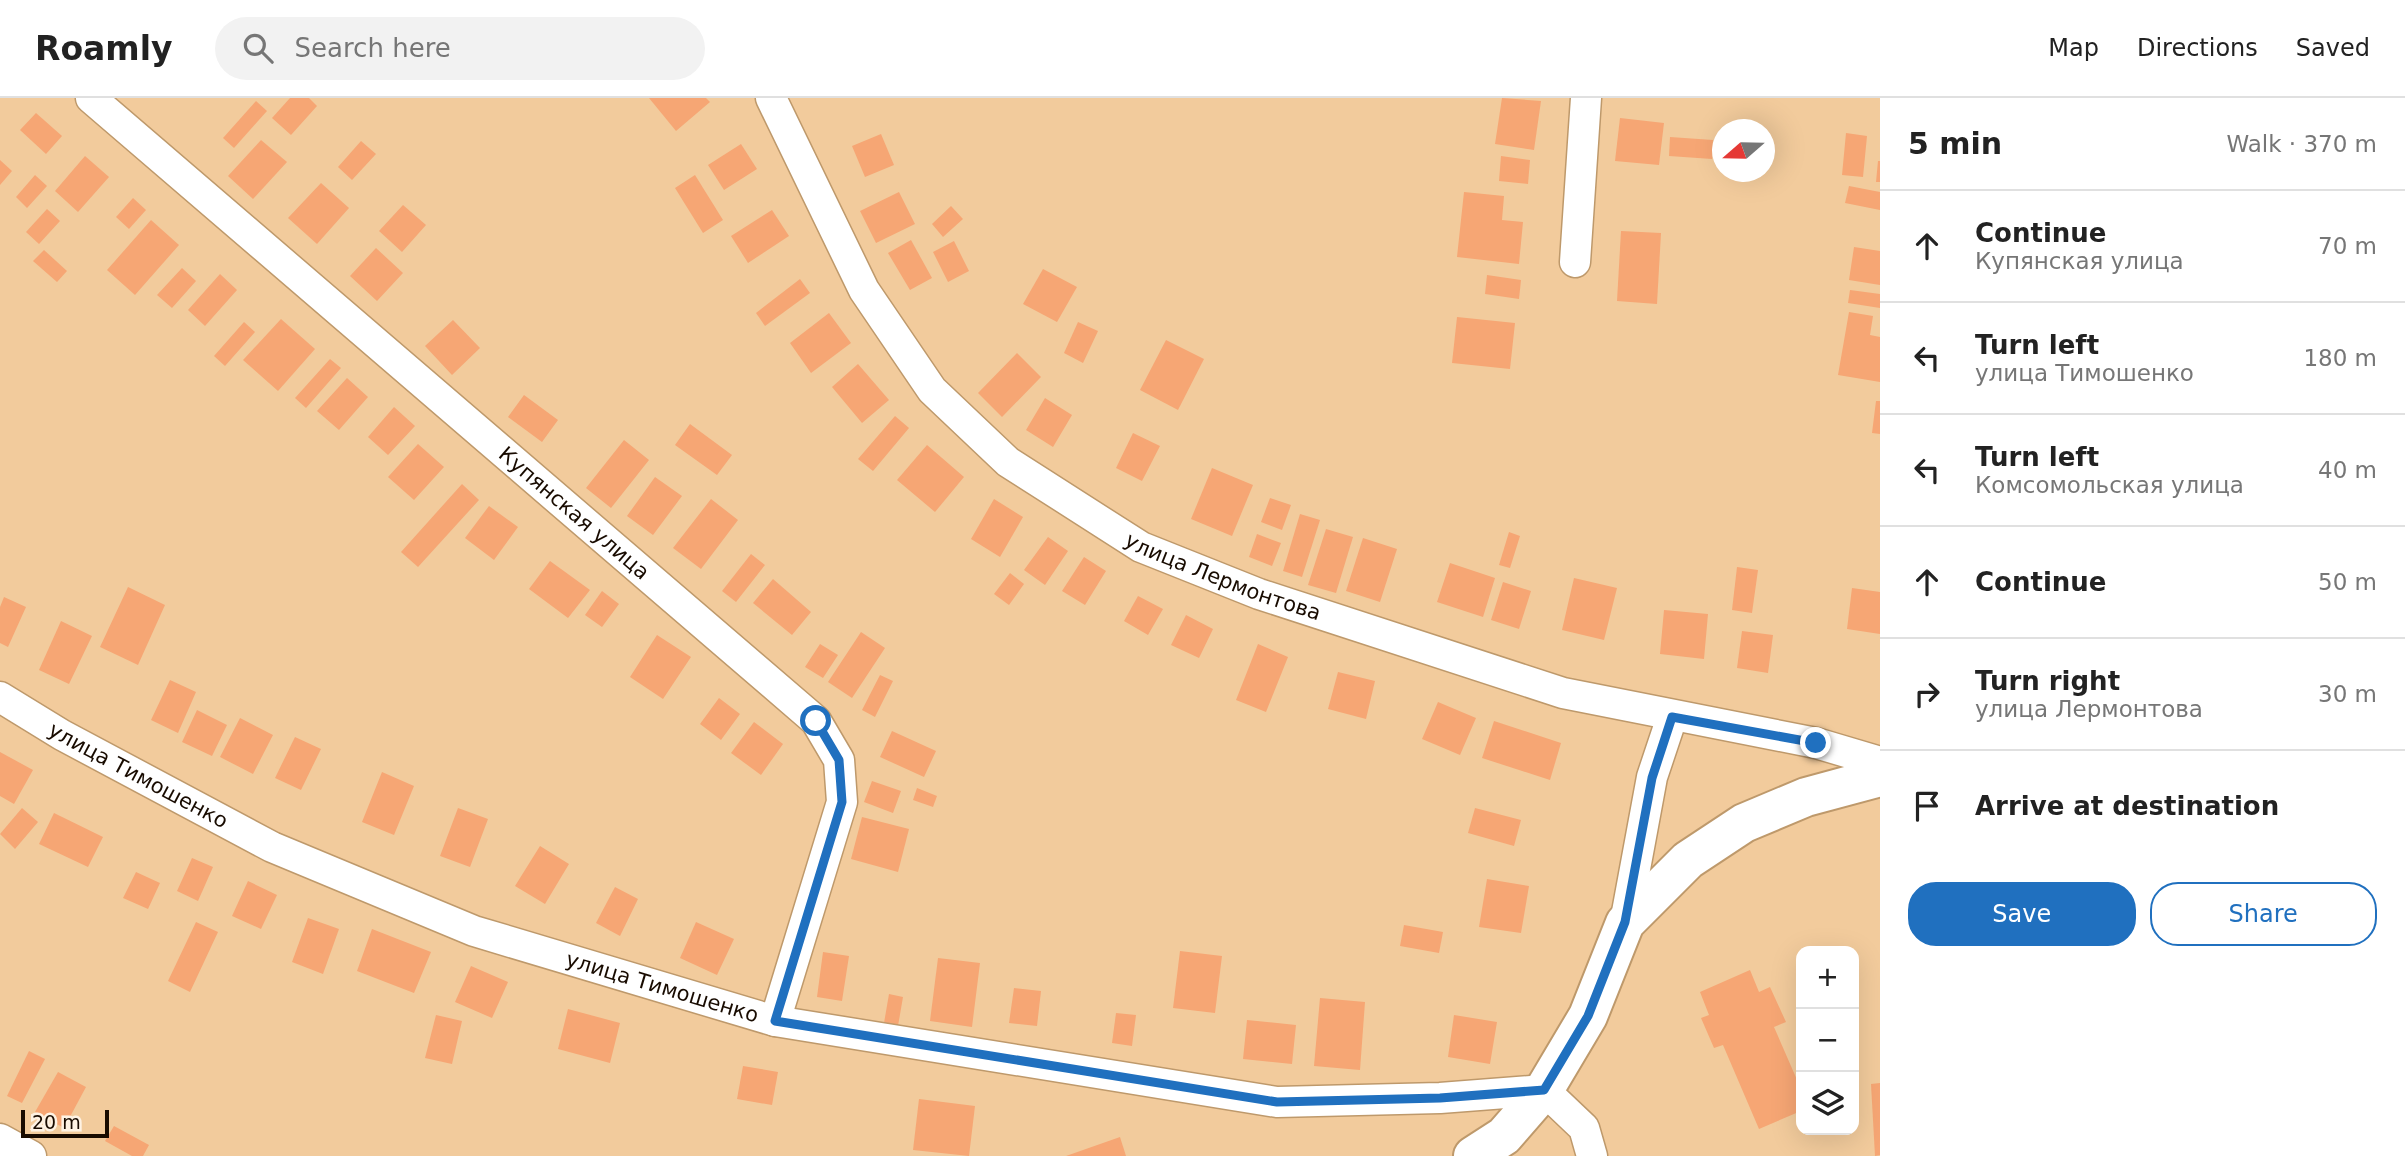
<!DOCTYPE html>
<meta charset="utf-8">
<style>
body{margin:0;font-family:"DejaVu Sans",sans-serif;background:#f2f2f2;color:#222}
.controls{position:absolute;right:21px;bottom:21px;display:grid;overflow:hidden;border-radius:14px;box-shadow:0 7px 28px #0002}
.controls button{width:63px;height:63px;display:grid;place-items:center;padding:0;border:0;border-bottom:2px solid #e0e0e0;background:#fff;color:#222;font:35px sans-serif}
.compass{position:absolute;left:1712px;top:21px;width:63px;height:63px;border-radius:50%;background:#fff;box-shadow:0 7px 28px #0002;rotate:250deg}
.scale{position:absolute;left:21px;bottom:18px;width:88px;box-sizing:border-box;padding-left:7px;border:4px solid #180b00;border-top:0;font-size:19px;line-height:24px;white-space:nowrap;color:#180b00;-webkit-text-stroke:5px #fef2e3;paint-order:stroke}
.stop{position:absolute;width:21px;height:21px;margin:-16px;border:5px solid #2070bf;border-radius:50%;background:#fff}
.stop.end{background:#2070bf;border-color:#fff;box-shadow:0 2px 7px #0008}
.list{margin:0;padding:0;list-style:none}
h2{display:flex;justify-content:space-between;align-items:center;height:91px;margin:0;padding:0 28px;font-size:30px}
h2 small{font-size:23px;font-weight:400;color:#767676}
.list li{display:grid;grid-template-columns:46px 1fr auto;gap:21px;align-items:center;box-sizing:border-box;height:112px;padding:0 28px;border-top:2px solid #e0e0e0}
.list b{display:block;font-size:26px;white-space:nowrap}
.list p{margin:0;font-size:23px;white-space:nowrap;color:#767676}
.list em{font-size:23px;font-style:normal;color:#767676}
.actions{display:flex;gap:14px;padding:21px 28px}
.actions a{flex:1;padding:16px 0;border:2px solid #2070bf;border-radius:28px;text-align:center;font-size:24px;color:#2070bf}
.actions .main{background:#2070bf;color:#fff}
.icon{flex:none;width:38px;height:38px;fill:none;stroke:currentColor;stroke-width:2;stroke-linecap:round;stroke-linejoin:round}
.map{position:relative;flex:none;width:1880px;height:1058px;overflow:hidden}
header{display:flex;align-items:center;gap:42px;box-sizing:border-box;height:98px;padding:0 35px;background:#fff;border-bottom:2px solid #e0e0e0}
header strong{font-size:33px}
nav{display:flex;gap:38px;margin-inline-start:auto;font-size:24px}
.search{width:490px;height:63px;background:#f2f2f2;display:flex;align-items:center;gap:18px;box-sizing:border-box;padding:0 24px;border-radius:38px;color:#767676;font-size:26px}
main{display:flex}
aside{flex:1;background:#fff}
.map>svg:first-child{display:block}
.building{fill:#f6a674}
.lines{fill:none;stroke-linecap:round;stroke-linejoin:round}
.street-casing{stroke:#be996b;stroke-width:33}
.secondary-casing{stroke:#be996b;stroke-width:42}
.street{stroke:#fff;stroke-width:30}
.secondary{stroke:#fff;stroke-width:38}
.route{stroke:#2070bf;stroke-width:9}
.labels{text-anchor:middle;stroke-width:5;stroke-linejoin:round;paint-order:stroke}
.street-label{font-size:21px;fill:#180b00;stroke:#fef2e3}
</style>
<header>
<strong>Roamly</strong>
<div class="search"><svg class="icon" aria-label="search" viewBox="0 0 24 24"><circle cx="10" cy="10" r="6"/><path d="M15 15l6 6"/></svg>Search here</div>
<nav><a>Map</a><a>Directions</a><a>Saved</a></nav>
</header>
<main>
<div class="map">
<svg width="1880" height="1058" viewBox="0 0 1880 1058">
<rect width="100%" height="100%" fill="#f2cb9c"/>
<g class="building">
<polygon points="290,0 309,0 317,8 291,37 272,20"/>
<polygon points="649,0 706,0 710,4 676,33"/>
<polygon points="1502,0 1541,3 1534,52 1495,46"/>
<polygon points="256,3 267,13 234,50 223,40"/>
<polygon points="36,15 62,38 46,56 20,32"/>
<polygon points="1620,20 1664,25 1659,67 1615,63"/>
<polygon points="1846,35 1867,38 1863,79 1842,77"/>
<polygon points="881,36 894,67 865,79 852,48"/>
<polygon points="1670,39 1713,42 1712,61 1669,58"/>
<polygon points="261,42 287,64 253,101 228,78"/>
<polygon points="361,43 376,56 352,82 338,69"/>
<polygon points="741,46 757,71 724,92 708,67"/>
<polygon points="85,58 109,79 78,114 55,93"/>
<polygon points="1501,58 1530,62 1528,86 1499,83"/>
<polygon points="0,62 12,73 0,87"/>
<polygon points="1878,63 1880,63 1880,84 1876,84"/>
<polygon points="35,77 47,88 27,110 16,99"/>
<polygon points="695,77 723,122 703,135 675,90"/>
<polygon points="321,85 349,110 317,146 288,120"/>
<polygon points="1849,88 1880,94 1880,112 1845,105"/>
<polygon points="899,94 915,126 876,145 860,113"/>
<polygon points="1464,94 1504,98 1502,122 1523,124 1519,166 1457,159"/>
<polygon points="133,100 146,112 129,131 116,119"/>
<polygon points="403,107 426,127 402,154 379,133"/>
<polygon points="951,108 963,121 943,139 932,126"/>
<polygon points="47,111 60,123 39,146 26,134"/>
<polygon points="772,112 789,138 748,165 731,138"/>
<polygon points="151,122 179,147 135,197 107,172"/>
<polygon points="1621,133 1661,135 1657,206 1617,203"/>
<polygon points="911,142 932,180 910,192 888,155"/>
<polygon points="954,143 969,173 948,184 933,154"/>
<polygon points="1854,149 1880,153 1880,187 1849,182"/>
<polygon points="376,150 403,175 377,203 350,178"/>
<polygon points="44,152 67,173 57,184 33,163"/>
<polygon points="182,170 196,183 172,210 157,197"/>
<polygon points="1043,171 1077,189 1057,224 1023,206"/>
<polygon points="220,176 237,192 205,228 188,212"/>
<polygon points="1487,177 1521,182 1519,201 1485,196"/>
<polygon points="800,181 810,195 765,228 756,215"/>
<polygon points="1850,192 1880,196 1880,210 1848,205"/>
<polygon points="1849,214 1873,218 1870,237 1880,239 1880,284 1838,277"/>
<polygon points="829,215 851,245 811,275 790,245"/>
<polygon points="1457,219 1515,225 1510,271 1452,265"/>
<polygon points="281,221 315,251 278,293 243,262"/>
<polygon points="453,222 480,250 452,277 425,248"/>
<polygon points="244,224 255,234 225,268 214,258"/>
<polygon points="1078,224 1098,233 1083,265 1064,255"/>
<polygon points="1166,242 1204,261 1178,312 1140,292"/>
<polygon points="1017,255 1041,279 1002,319 978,295"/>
<polygon points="330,261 341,270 306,310 295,300"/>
<polygon points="858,266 889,302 862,325 832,289"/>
<polygon points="347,280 368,299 339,332 317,313"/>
<polygon points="524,297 558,322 542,344 508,319"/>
<polygon points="1045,300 1072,317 1053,349 1026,332"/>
<polygon points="1876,303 1880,303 1880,336 1872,335"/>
<polygon points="394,309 415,328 388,357 368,339"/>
<polygon points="895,318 909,330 873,373 858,361"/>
<polygon points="690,326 732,357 717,377 675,347"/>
<polygon points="1133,335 1160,348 1142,383 1116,370"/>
<polygon points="624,342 649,362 611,410 586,390"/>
<polygon points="418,346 444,369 414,402 388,379"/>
<polygon points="927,347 964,379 935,414 897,382"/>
<polygon points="1212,370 1253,387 1232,438 1191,421"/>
<polygon points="655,379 682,398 653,437 627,418"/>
<polygon points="462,386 479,402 418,469 401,454"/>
<polygon points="1270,400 1291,407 1282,432 1261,424"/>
<polygon points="711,401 738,422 701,471 673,450"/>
<polygon points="994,401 1023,419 1000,459 971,441"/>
<polygon points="489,408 518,429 494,462 465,440"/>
<polygon points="1300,416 1320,422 1302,479 1283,473"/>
<polygon points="1326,431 1353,439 1336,495 1308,487"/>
<polygon points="1509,434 1520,438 1510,470 1499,467"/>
<polygon points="1257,436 1281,445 1272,468 1249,459"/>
<polygon points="1048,439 1068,453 1045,487 1024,472"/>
<polygon points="1363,440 1397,451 1380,504 1346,493"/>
<polygon points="751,456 765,467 736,504 722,493"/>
<polygon points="1084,459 1106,473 1085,507 1062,493"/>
<polygon points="550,463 590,492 568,520 529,491"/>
<polygon points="1450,465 1495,480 1483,519 1437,504"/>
<polygon points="1737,469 1758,472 1752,515 1732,512"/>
<polygon points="1010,475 1024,486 1009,507 994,496"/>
<polygon points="1574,480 1617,490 1604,542 1562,532"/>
<polygon points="773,481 811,514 792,537 753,505"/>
<polygon points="1503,484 1531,493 1519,531 1491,522"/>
<polygon points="128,489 165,507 138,567 100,549"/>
<polygon points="1852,490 1880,494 1880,536 1847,531"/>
<polygon points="602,493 619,506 602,529 585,517"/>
<polygon points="1138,498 1163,511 1148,537 1124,523"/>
<polygon points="4,499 26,509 8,549 0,545 0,509"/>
<polygon points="1664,512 1708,516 1704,561 1660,556"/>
<polygon points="1186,517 1213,531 1199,560 1171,547"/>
<polygon points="61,523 92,538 69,586 39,572"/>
<polygon points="1742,533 1773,537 1768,575 1737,570"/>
<polygon points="861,534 885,550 852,600 828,584"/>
<polygon points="657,537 691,559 663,601 630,579"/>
<polygon points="820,546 838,557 823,580 805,569"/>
<polygon points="1258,546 1288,559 1266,614 1236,602"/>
<polygon points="1338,574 1375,583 1366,621 1328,611"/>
<polygon points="880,577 893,583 875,619 862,612"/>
<polygon points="170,582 196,594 178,635 151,622"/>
<polygon points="719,600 740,616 721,642 700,626"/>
<polygon points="1438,604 1476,620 1460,657 1422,641"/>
<polygon points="197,612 227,627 212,658 182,644"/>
<polygon points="240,620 273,637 253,676 220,659"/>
<polygon points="1494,623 1561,645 1550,682 1482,660"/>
<polygon points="754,624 783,646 761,677 731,655"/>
<polygon points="892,633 936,653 924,679 880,659"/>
<polygon points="295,639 321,651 301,692 275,680"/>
<polygon points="0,654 33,672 14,706 0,698"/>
<polygon points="382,674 414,688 394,737 362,724"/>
<polygon points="872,683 901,693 893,715 864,704"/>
<polygon points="917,690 937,698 933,709 913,702"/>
<polygon points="22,710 38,724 15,751 0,736"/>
<polygon points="458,710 488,721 470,769 440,758"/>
<polygon points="1475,710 1521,722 1514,748 1468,735"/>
<polygon points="54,715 103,739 88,769 39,746"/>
<polygon points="862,719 909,731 898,774 851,761"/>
<polygon points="540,748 569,766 545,806 515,788"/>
<polygon points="192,760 213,769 198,803 177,793"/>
<polygon points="136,774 160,785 148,811 123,800"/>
<polygon points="1487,781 1529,788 1521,835 1479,829"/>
<polygon points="248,783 277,797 261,831 232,818"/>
<polygon points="615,789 638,801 620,838 596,825"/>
<polygon points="308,820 339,831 323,876 292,864"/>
<polygon points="196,824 218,834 190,894 168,883"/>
<polygon points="696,824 734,841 717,877 680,860"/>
<polygon points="1404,827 1443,834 1439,855 1400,848"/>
<polygon points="372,831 431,854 414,895 357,873"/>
<polygon points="1180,853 1222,858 1215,915 1173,910"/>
<polygon points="823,854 849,858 842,903 817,899"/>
<polygon points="938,860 980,865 972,929 930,923"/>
<polygon points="471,868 508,884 492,920 455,904"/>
<polygon points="1750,872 1759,894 1770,889 1786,924 1774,929 1801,991 1801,1013 1759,1031 1723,947 1714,950 1701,920 1709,917 1700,894"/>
<polygon points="1014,890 1041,893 1037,928 1009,925"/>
<polygon points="889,896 903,899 898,928 884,925"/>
<polygon points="1320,900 1365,904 1360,972 1314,968"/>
<polygon points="568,911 620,925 610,965 558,951"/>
<polygon points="1116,915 1136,917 1132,948 1112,945"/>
<polygon points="436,917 462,923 452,966 425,960"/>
<polygon points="1454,917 1497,924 1490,966 1448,959"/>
<polygon points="1247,922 1296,927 1292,966 1243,961"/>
<polygon points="29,953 45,961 22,1005 7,998"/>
<polygon points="743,968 778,974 772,1007 737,1001"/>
<polygon points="58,974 86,989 64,1030 35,1014"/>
<polygon points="1880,985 1880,1057 1875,1058 1871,986"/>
<polygon points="919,1001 975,1008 969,1058 913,1052"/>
<polygon points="114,1028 149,1047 143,1058 132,1058 105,1043"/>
<polygon points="1120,1039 1126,1058 1066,1058"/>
</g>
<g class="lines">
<defs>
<g id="street">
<path id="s1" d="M91,0L816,623L839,662L842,704L775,923"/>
<path id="s2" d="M771,0L864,192L932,292L1008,364L1141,449L1259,496L1563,595L1816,645L1880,664"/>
<polyline points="1575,164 1586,0"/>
<path id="s3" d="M0,599L62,637L272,749L474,833L775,923L1277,1004L1440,1000L1544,992L1584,1030L1592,1058"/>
<polyline points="1625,825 1652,679 1672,619"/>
<polyline points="0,1041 31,1058"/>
</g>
<polyline id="secondary" points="1473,1058 1504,1038 1544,992 1588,918 1625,825 1688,762 1744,725 1806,699 1880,679"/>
</defs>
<use href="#street" class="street-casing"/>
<use href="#secondary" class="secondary-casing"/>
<use href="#street" class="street"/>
<use href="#secondary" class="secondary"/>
</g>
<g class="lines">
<polyline class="route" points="816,623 839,662 842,704 775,923 1277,1004 1440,1000 1544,992 1588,918 1625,824 1652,680 1672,619 1816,645"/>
</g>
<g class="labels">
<g class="street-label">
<text dy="7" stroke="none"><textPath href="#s1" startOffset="637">Купянская улица</textPath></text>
<text dy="7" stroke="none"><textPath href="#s2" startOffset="684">улица Лермонтова</textPath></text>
<text dy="7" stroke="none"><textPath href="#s3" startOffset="159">улица Тимошенко</textPath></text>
<text dy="7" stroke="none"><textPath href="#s3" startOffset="726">улица Тимошенко</textPath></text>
</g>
</g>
</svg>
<div class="controls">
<button>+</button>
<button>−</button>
<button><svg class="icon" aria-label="layers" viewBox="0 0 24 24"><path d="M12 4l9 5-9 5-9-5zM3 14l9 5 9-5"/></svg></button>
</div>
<svg class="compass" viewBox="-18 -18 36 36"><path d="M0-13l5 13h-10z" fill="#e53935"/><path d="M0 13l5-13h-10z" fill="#767676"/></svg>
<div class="scale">20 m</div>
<div class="stop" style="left:816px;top:623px"></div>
<div class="stop end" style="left:1816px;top:645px"></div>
</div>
<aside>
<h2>5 min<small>Walk · 370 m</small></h2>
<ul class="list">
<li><svg class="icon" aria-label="ahead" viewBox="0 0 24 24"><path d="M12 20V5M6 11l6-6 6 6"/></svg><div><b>Continue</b><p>Купянская улица</p></div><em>70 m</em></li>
<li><svg class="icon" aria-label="left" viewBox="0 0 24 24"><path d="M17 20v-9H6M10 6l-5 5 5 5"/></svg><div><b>Turn left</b><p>улица Тимошенко</p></div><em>180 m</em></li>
<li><svg class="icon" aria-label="left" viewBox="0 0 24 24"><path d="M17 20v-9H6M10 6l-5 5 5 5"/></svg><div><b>Turn left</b><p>Комсомольская улица</p></div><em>40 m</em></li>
<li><svg class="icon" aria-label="ahead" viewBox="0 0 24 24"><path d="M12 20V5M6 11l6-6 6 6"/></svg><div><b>Continue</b></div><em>50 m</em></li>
<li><svg class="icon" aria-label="right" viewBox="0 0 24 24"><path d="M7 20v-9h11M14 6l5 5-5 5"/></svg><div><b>Turn right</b><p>улица Лермонтова</p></div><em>30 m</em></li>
<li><svg class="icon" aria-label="arrive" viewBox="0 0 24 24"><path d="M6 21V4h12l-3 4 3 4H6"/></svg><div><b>Arrive at destination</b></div></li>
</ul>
<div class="actions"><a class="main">Save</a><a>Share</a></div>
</aside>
</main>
